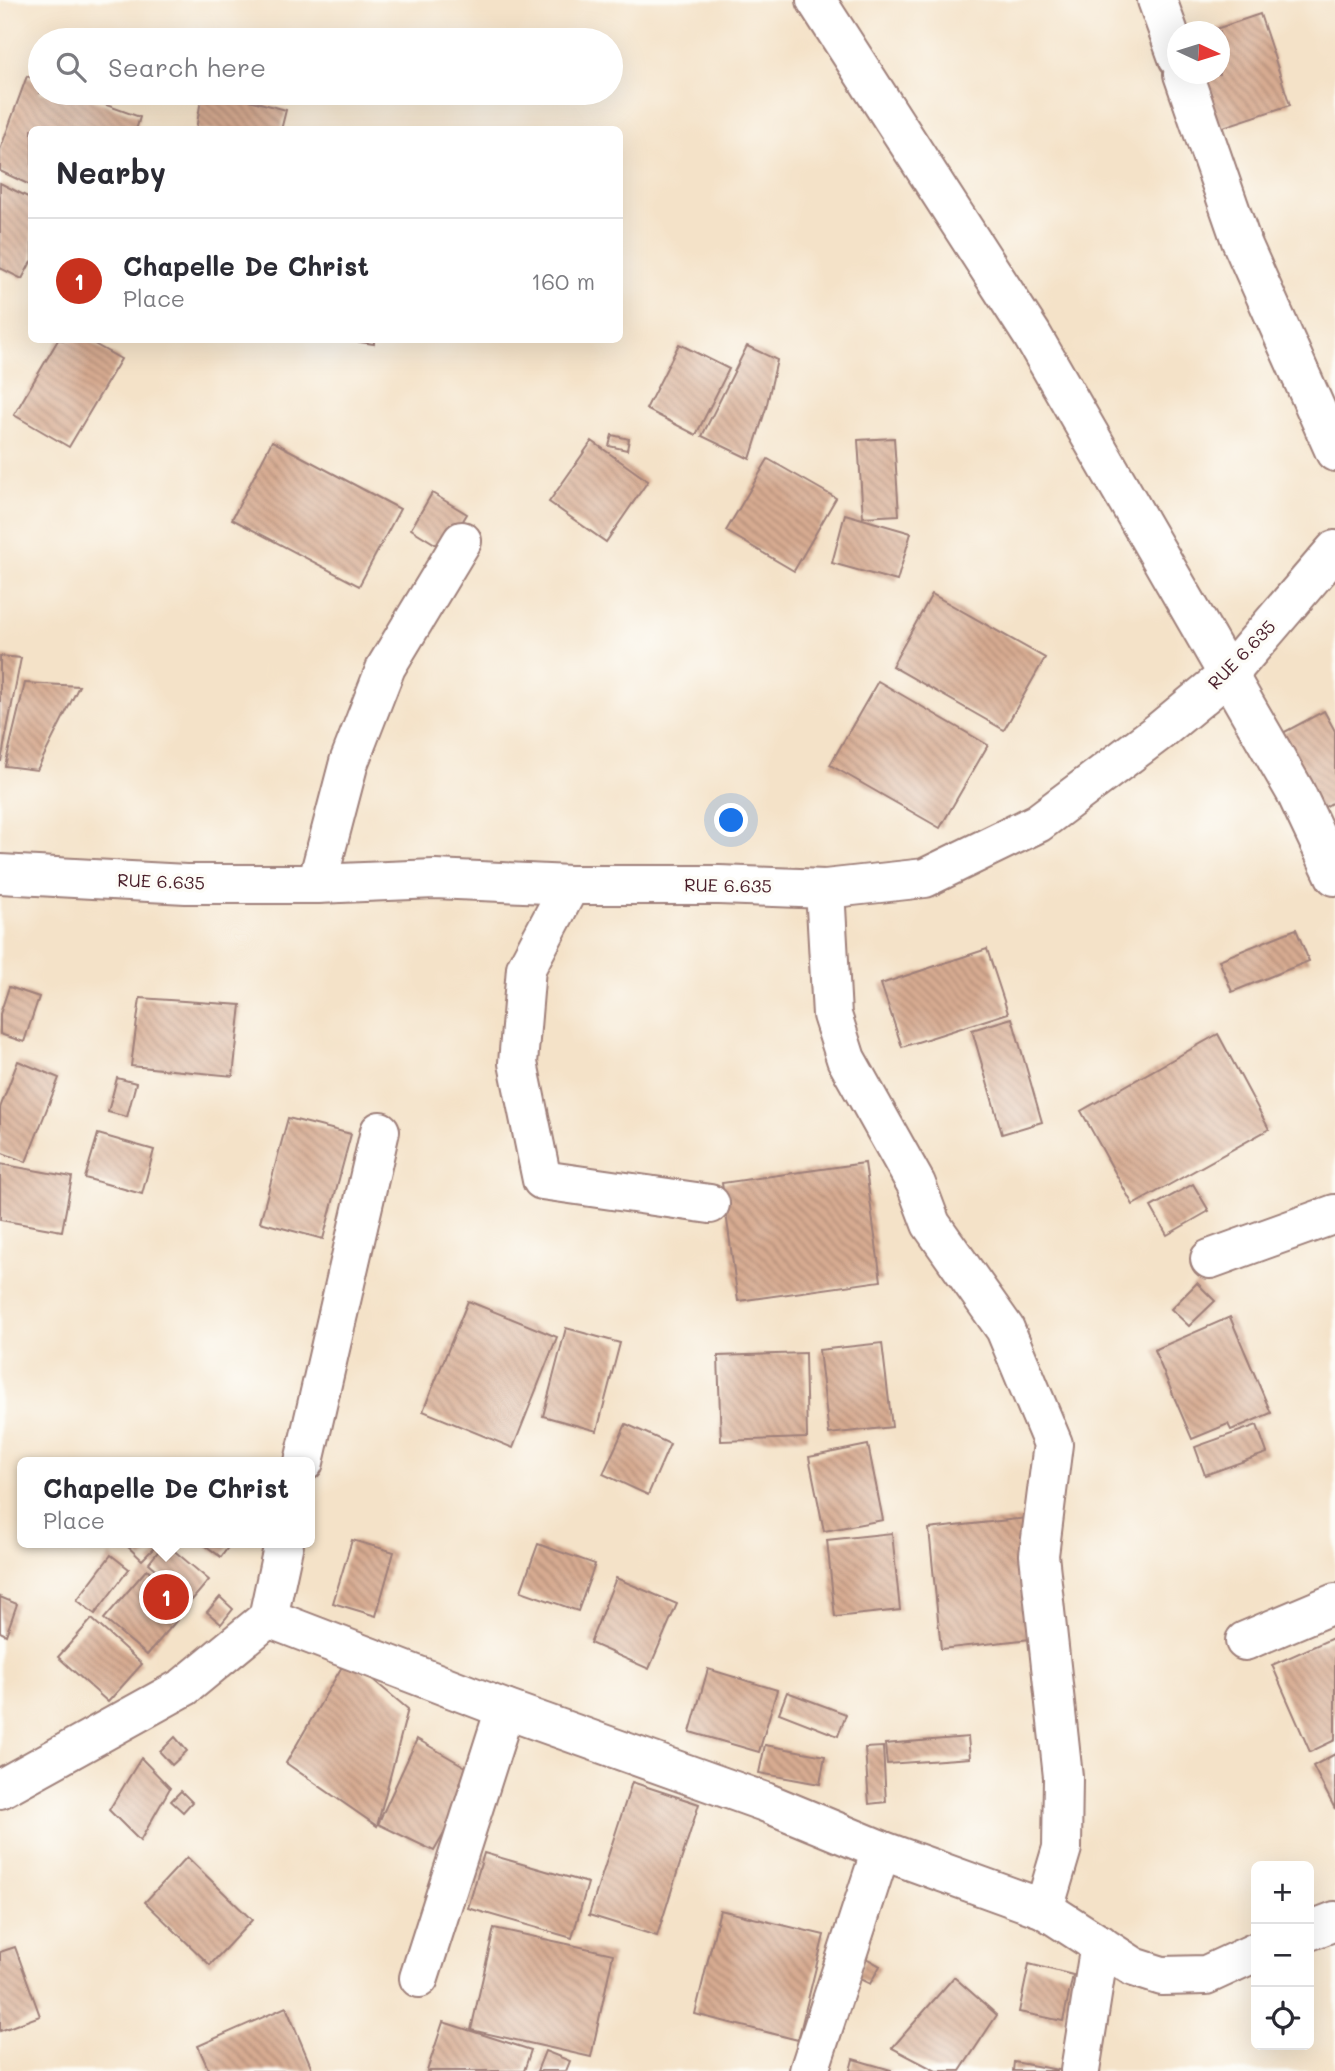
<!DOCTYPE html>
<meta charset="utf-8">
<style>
body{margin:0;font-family:Mali,sans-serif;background:#f2f2f3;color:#2b2b33}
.controls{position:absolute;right:21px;bottom:21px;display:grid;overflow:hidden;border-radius:10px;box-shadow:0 7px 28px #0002}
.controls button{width:63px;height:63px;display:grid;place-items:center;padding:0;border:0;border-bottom:2px solid #e1e1e2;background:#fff;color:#2b2b33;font:35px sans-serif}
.compass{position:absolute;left:1167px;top:21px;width:63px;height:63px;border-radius:50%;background:#fff;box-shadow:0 7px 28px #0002;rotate:94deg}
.you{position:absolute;left:732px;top:821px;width:24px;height:24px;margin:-18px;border:5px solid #fff;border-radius:50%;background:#1a73e8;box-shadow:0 0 0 10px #1a73e833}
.badge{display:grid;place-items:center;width:46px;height:46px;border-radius:50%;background:#c8321e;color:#fff;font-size:23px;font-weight:700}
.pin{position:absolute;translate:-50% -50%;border:4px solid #fff;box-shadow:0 2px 7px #0006}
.popup{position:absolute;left:17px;top:1457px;width:298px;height:91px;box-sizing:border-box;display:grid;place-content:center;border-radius:10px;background:#fff;filter:drop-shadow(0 2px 5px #0005);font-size:23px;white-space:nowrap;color:#7c7c81}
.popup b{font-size:26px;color:#2b2b33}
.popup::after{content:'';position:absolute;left:50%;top:100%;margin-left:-14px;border:14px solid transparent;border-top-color:#fff}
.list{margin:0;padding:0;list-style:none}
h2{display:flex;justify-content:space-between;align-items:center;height:91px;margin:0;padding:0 28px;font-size:30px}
h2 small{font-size:23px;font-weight:400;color:#7c7c81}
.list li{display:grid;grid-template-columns:46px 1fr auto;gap:21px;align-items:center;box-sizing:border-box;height:126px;padding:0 28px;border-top:2px solid #e1e1e2}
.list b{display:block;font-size:26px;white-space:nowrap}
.list p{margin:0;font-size:23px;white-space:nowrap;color:#7c7c81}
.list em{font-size:23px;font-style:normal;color:#7c7c81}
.icon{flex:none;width:38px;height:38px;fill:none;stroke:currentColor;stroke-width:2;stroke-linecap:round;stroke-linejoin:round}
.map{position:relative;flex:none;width:1335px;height:2071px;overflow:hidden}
.search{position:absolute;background:#fff;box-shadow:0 7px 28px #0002;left:28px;top:28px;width:595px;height:77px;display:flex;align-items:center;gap:18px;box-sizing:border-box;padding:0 24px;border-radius:38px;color:#7c7c81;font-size:26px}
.panel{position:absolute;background:#fff;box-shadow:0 7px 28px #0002;left:28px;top:126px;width:595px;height:217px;border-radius:10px}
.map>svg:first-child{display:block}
.building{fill:url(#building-back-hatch)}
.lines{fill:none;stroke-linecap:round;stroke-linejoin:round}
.minor-casing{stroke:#9f807a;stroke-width:42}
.minor{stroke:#fff;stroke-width:38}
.labels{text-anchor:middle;stroke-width:7;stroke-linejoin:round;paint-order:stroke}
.street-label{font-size:18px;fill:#4a1f2b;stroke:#fdfcf7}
</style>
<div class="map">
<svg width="1335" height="2071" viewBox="0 0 1335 2071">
<defs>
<pattern id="building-back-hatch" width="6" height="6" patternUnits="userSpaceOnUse" patternTransform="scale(1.75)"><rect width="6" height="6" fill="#d7ab91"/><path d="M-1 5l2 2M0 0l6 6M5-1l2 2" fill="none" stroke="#b08b77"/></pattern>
</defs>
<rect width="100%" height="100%" fill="#fdfcf7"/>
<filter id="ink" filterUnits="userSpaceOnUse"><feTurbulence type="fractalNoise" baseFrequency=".0143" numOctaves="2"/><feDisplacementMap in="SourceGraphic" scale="14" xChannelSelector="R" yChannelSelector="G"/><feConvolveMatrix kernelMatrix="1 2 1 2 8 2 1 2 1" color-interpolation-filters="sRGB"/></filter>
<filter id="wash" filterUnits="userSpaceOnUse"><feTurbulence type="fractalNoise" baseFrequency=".00686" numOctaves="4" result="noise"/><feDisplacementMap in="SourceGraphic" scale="28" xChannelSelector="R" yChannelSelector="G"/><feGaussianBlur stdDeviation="1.57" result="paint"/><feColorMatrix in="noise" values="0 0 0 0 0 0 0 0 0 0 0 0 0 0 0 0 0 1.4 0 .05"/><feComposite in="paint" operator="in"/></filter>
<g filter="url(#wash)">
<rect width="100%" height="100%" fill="#f4e2c8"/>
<g id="blocks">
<g class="building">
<polygon points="1260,14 1290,105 1214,130 1195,74 1220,74 1220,32 1210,31"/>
<polygon points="27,76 40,81 40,93 73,93 140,117 136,130 32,130 32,186 0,171 0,150"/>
<polygon points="202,93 223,93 286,110 281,130 196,130"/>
<polygon points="0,183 32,199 32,260 22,279 0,268"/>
<polygon points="58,340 87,340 121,359 69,447 14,415"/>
<polygon points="347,340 374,340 374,344"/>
<polygon points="679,344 729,369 696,435 646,409"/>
<polygon points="747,346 777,360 766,408 750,459 702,436"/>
<polygon points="612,435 629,439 627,450 609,446"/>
<polygon points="894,438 899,515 863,517 858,440"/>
<polygon points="272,441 400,509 359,586 232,519"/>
<polygon points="592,441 648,481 606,542 549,502"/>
<polygon points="768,459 836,498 794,571 726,531"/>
<polygon points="432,493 467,514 445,550 411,529"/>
<polygon points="845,514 911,533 897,581 832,563"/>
<polygon points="932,594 1045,658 1004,730 892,666"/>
<polygon points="0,656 21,658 1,761 0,761"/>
<polygon points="878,681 988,745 940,828 830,765"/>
<polygon points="25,683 79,686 37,770 5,766"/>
<polygon points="1324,711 1335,731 1335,801 1318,811 1279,735"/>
<polygon points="1296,929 1309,961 1232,992 1219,960"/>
<polygon points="987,949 1008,1013 902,1047 881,984"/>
<polygon points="9,987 39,997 24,1042 0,1034 0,1014"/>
<polygon points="140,998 241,1005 233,1076 131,1066"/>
<polygon points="1012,1018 1042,1122 1002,1134 972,1030"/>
<polygon points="1218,1034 1269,1129 1133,1205 1081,1111"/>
<polygon points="18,1061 59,1078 26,1162 0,1152 0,1108"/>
<polygon points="117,1078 136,1083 127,1117 108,1112"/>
<polygon points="288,1118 351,1134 323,1239 260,1222"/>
<polygon points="98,1134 154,1150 142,1194 85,1178"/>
<polygon points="865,1163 881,1281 738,1301 722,1183"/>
<polygon points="0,1164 72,1177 62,1231 0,1220"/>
<polygon points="1193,1184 1209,1211 1167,1235 1151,1207"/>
<polygon points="1197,1283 1215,1301 1189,1326 1171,1309"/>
<polygon points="468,1301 557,1337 513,1448 423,1411"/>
<polygon points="1230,1317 1271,1413 1231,1430 1228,1424 1192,1439 1154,1350"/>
<polygon points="566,1328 620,1343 597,1431 543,1416"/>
<polygon points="882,1343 892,1427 829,1434 819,1350"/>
<polygon points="805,1353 807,1438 721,1441 718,1356"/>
<polygon points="626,1424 670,1444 648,1495 603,1474"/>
<polygon points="1257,1425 1267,1453 1205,1475 1195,1447"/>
<polygon points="868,1445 883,1520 824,1531 809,1457"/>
<polygon points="1027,1518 1039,1638 941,1649 929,1529"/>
<polygon points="892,1533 900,1610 835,1617 827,1540"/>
<polygon points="352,1540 394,1552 376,1616 333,1603"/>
<polygon points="124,1543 159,1543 142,1560"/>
<polygon points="165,1543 209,1580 192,1600 149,1563"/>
<polygon points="202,1543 231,1543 221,1557"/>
<polygon points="538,1544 595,1564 578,1611 521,1591"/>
<polygon points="111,1555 129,1569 95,1614 77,1600"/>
<polygon points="147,1569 189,1606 147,1655 104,1619"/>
<polygon points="616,1578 677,1604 649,1669 590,1643"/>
<polygon points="0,1597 17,1604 6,1635 0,1632"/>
<polygon points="220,1597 233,1609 221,1624 207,1612"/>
<polygon points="92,1619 142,1664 108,1702 58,1657"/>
<polygon points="1335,1637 1335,1740 1310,1752 1272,1665"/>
<polygon points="347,1658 408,1709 377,1826 286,1763"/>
<polygon points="708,1669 777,1690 759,1752 690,1732"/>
<polygon points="787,1692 846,1714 838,1736 779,1713"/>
<polygon points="175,1737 187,1751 172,1765 160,1752"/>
<polygon points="968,1737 970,1758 887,1764 885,1744"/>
<polygon points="417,1739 478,1774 434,1851 378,1824"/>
<polygon points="765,1745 825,1756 820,1784 759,1773"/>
<polygon points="883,1747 886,1802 869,1804 865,1748"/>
<polygon points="1335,1754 1335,1809 1313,1766"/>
<polygon points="141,1758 170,1788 140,1841 109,1810"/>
<polygon points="632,1782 699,1804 657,1936 589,1915"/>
<polygon points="181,1791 192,1802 183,1812 171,1801"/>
<polygon points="484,1853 588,1883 572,1938 468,1908"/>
<polygon points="187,1857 252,1920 210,1965 145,1902"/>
<polygon points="720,1910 824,1935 798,2040 695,2014"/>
<polygon points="494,1928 613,1954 591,2057 471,2030"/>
<polygon points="15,1947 40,2016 0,2031 0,1952"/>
<polygon points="866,1958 880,1966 870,1984 856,1977"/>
<polygon points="1029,1964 1073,1975 1063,2021 1019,2012"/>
<polygon points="954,1977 997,2015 960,2071 936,2071 892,2048"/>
<polygon points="286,2007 313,2071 209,2071 198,2046"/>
<polygon points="443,2022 531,2050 524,2071 427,2071"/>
<polygon points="545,2051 570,2061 566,2071 537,2071"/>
<polygon points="853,2059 891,2070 891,2071 850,2071"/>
<polygon points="1014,2062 1058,2070 1057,2071 1013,2071"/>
</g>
</g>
</g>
<g filter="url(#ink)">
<use href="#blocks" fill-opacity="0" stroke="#9f807a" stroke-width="2"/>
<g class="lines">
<defs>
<g id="minor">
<polyline points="816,0 1032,335 1295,791 1335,876"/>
<polyline points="1157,0 1178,58"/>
<polyline points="1183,74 1241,241 1335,452"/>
<polyline points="0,874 186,884 317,884 435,879 570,885 719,885 825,889 925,878 1038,823 1160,731 1229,674 1335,550"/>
<polyline points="317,884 349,762 386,667 462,541"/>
<polyline points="570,885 526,968 518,1063 542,1180 710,1204"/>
<polyline points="825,889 832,1015 846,1059 916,1184 931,1224 1005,1329 1053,1444 1039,1555 1063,1777 1062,1848 1044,1909"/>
<polyline points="1210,1259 1335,1214"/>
<polyline points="304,1462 380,1131"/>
<polyline points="268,1618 505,1709 765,1802 881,1850 1044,1909 1134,1967 1162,1976 1206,1975 1256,1952"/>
<polyline points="1245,1641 1335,1603"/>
<polyline points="0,1789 184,1687 268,1618 284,1543"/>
<polyline points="1309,1931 1335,1921"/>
<polyline points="419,1978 505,1709"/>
<polyline points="809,2071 881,1850"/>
<polyline points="1080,2071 1100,1944"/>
</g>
</defs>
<use href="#minor" class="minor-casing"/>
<use href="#minor" class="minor"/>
</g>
</g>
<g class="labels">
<g class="street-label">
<text transform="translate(1242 655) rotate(-46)" y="6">RUE 6.635</text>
<text transform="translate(161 882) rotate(2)" y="6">RUE 6.635</text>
<text transform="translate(728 886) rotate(1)" y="6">RUE 6.635</text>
</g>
</g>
</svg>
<div class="controls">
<button>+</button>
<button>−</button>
<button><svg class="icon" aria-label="locate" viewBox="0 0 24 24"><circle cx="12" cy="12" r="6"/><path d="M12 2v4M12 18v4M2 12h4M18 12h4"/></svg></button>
</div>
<svg class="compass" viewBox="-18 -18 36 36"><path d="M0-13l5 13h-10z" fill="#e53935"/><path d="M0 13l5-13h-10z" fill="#7c7c81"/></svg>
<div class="you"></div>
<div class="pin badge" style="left:166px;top:1597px">1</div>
<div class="popup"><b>Chapelle De Christ</b>Place</div>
<div class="search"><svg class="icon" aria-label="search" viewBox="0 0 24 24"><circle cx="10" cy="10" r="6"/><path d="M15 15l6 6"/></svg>Search here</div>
<section class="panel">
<h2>Nearby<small></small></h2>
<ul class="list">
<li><span class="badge">1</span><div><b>Chapelle De Christ</b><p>Place</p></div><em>160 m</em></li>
</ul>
</section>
</div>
